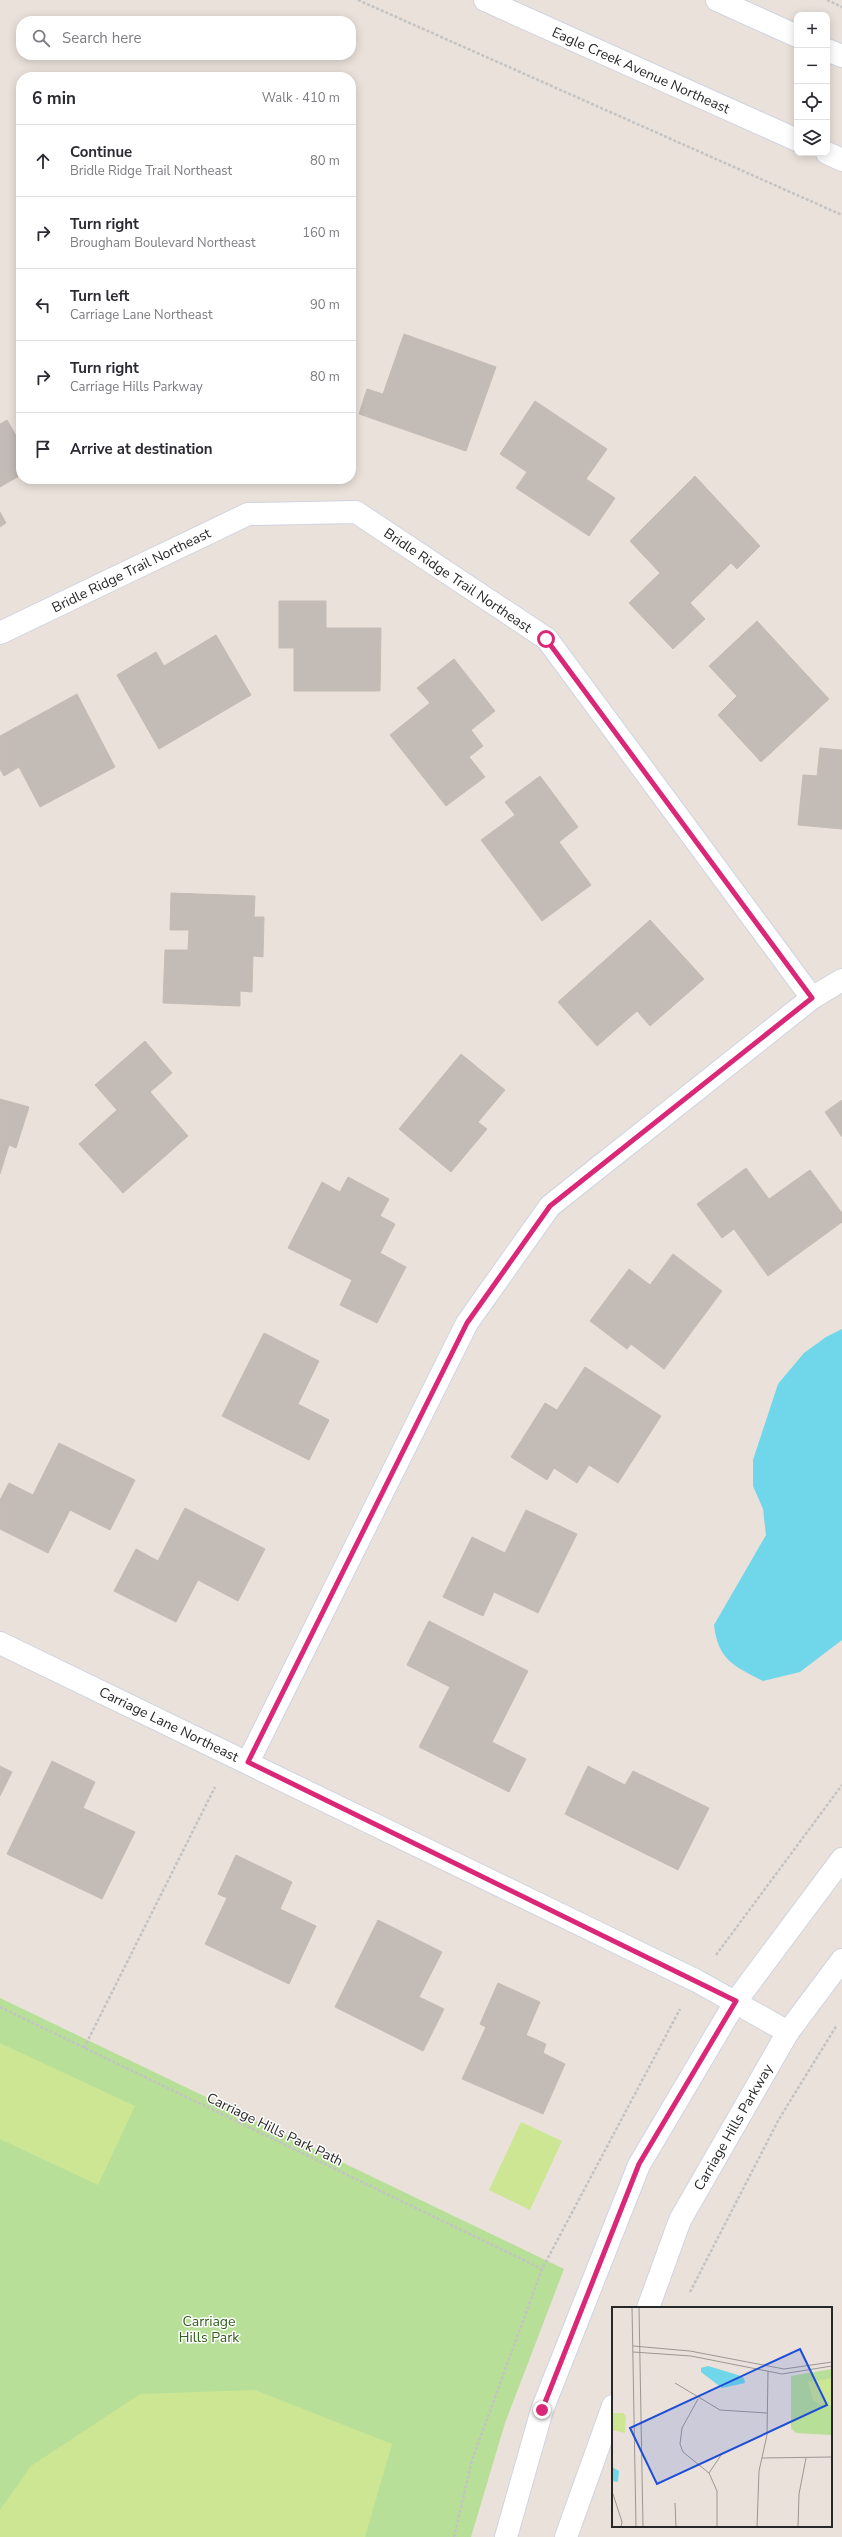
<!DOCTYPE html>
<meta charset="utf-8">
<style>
body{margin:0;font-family:"Nunito Sans",sans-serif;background:#f2f2f3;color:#2b2b33}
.controls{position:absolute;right:12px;top:12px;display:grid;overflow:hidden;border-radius:8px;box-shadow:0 2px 10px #0003}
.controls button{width:36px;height:36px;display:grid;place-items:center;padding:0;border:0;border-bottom:1px solid #e1e1e2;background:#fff;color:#2b2b33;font:20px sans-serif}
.stop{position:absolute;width:12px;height:12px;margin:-9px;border:3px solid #db2777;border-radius:50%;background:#fff}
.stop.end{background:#db2777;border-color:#fff;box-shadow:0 1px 4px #0008}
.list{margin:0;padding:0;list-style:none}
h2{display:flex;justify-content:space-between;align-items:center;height:52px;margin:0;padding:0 16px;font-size:17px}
h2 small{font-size:13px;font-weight:400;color:#7c7c81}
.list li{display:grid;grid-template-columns:26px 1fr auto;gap:12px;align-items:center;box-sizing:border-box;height:72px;padding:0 16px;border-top:1px solid #e1e1e2}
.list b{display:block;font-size:15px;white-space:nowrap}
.list p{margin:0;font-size:13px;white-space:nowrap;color:#7c7c81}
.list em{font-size:13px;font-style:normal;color:#7c7c81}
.icon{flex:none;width:22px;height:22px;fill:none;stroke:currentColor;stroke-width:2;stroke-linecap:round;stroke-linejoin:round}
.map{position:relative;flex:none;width:842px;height:2537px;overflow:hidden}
.search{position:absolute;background:#fff;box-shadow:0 2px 10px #0003;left:16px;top:16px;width:340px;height:44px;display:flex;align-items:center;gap:10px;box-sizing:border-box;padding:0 14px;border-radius:16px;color:#7c7c81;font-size:15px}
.panel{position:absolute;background:#fff;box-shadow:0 2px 10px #0003;left:16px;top:72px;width:340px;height:412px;border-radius:16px}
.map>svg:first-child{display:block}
.green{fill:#b8df98}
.pitch{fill:#cce693}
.water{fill:#70d6e9}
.building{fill:#c2bbb6;stroke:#c5bdb4}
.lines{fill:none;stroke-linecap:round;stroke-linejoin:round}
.street-casing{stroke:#cfd4e0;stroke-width:24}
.secondary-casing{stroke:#cfd4e0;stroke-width:24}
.path{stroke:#c3c3c3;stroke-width:2.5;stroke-dasharray:3 2;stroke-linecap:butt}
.street{stroke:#fff;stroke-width:22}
.secondary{stroke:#fff;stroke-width:22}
.route{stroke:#db2777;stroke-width:5}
.labels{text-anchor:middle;stroke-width:3;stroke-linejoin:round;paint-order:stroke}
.street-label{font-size:14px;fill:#282828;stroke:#fff}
.park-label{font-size:14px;fill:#32611c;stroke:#fff}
.inset-road{fill:none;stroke:#9c9793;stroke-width:1}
.view{fill:#1d4ed8;fill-opacity:0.15;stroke:#1d4ed8;stroke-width:2}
.inset-edge{fill:none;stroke:#282828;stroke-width:2}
</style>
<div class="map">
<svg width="842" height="2537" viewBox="0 0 842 2537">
<rect width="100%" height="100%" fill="#eae1da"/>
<polygon class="green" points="0,1998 564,2269 505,2423 471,2537 0,2537"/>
<g class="pitch">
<polygon points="0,2043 135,2106 98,2185 0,2139"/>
<polygon points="521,2122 562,2141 530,2210 489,2190"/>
<polygon points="255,2390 392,2444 365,2537 0,2537 0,2510 31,2466 140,2394"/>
</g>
<path class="water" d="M842,1329V1640L800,1672L763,1681C734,1666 718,1660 714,1625L766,1535L763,1509L753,1486V1460L778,1384L804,1353L826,1337Z"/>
<g class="building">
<polygon points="404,334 496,367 466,451 359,414 367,389 383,394"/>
<polygon points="535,401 607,449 586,479 615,498 589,536 516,488 527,472 500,454"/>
<polygon points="7,420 21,444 21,475 0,487 0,424"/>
<polygon points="695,476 760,546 737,569 731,563 690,603 705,619 673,649 629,603 660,573 630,541"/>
<polygon points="0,512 6,523 0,527"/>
<polygon points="279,601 326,601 326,628 381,628 380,691 294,691 294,648 279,648"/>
<polygon points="757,621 829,699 761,762 718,715 737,696 709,666"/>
<polygon points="216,635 251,695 159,749 117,675 156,652 164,666"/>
<polygon points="454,659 495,711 471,730 483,746 469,757 485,777 446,806 390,735 430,703 417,688"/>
<polygon points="77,694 115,767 40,807 19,767 4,776 0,769 0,736"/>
<polygon points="820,748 842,750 842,829 798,825 803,775 817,776"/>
<polygon points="540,776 578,827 559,842 591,885 542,921 481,840 515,815 505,802"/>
<polygon points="171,893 255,896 254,917 264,917 263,957 253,956 252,992 240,991 240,1006 163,1003 165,950 188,950 189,930 170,930"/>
<polygon points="650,920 704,979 650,1026 637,1011 597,1046 558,1002"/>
<polygon points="145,1041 172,1073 150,1092 188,1136 123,1193 79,1144 117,1110 95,1085"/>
<polygon points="461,1054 505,1090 478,1122 487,1129 451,1172 399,1129"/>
<polygon points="0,1099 29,1107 16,1148 9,1145 0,1174"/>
<polygon points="842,1100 842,1137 825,1112"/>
<polygon points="746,1168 769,1199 810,1170 842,1213 842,1222 768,1276 734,1229 722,1238 697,1204"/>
<polygon points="348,1177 389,1199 380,1216 395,1224 380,1253 406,1267 377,1323 340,1305 352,1280 288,1248 322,1182 340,1192"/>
<polygon points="673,1254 722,1291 664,1369 631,1344 627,1349 590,1321 629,1269 650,1285"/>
<polygon points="264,1333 319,1361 298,1404 329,1420 309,1460 222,1416"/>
<polygon points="585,1367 661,1416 618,1483 589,1465 577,1483 554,1468 547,1480 511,1457 545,1403 557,1410"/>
<polygon points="59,1443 135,1480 110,1530 70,1510 48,1553 0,1529 0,1500 9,1483 33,1495"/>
<polygon points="185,1508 265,1549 238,1601 198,1580 176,1622 114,1591 136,1549 158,1561"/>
<polygon points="526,1510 577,1534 538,1613 494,1592 483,1616 443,1597 472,1537 505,1553"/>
<polygon points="429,1621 528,1671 492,1742 526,1759 509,1792 419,1747 450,1687 407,1665"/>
<polygon points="52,1761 95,1782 83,1808 135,1832 102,1899 7,1854"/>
<polygon points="0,1766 12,1772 0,1796"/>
<polygon points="588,1766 625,1785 633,1771 709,1808 678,1870 565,1814"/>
<polygon points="236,1855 292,1882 280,1909 316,1926 289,1984 205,1944 227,1898 218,1894"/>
<polygon points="378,1920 442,1952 419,1997 444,2009 423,2051 335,2007"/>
<polygon points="498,1983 540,2002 526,2035 546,2044 543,2053 565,2064 543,2114 462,2079 486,2027 480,2024"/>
</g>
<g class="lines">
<defs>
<g id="street">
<polyline points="0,633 248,514 356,512 547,639 812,998"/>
<polyline points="0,1643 697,1981 788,2032"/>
<polyline points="248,1762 467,1323 550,1206 812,998 842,980"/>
</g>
<g id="secondary">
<polyline points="485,0 797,140"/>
<polyline points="717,0 797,36"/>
<polyline points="827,50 842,56"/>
<polyline points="827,153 842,160"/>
<polyline points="648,2308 680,2220 788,2032 842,1960"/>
<polyline points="506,2537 542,2410 639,2165 736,2001 842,1859"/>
<polyline points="566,2537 613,2406"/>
</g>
</defs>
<use href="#street" class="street-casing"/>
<use href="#secondary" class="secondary-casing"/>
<g class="path">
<polyline points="358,0 842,215"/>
<polyline points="827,0 842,7"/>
<polyline points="716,1955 842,1785"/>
<polyline points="0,2007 542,2269"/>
<polyline points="84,2048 215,1787"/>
<polyline points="690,2292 779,2119 837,2025"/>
<polyline points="454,2537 472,2460 542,2269 680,2009"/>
</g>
<use href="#street" class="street"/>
<use href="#secondary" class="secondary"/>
</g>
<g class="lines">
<polyline class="route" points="542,2410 639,2164 736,2001 248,1762 467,1323 550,1206 812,998 546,639"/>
</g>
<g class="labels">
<g class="street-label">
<text transform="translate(641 70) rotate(24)" y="5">Eagle Creek Avenue Northeast</text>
<text transform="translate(131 570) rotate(-26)" y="5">Bridle Ridge Trail Northeast</text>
<text transform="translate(458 580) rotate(34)" y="5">Bridle Ridge Trail Northeast</text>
<text transform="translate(169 1724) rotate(26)" y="5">Carriage Lane Northeast</text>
<text transform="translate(733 2127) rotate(-60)" y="5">Carriage Hills Parkway</text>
<text transform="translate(275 2129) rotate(26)" y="5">Carriage Hills Park Path</text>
</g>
<g class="park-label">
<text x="209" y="2326">Carriage<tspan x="209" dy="16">Hills Park</tspan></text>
</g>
</g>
<g transform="translate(612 2307)">
<rect width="220" height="220" fill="#eae1da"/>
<path d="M220,62V128L184,126L179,121V69Z" fill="#b8df98"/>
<path d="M220,71V99L209,98L201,93L196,75ZM0,106H11L14,109L13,126L0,123Z" fill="#cce693"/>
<path d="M96,59L126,68L132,71L133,76L110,81L89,65V61ZM0,160L7,164L6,175L0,174Z" fill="#70d6e9"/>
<path class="inset-road" d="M20,0L24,220M27,0L31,220M21,39L78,44L172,62L220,55M21,45L79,49L170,67L220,59M63,76L108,103L155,106M86,92L70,121L68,137L71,145L97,166L105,184V220M150,151L220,150M97,166L109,148M0,184L10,215L9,220M63,196L64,220M145,220L147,164L155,128L156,64M186,220L187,187L194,151"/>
<path class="view" d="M188,42L215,98L45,177L18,121Z"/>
<rect width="220" height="220" class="inset-edge"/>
</g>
</svg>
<div class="controls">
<button>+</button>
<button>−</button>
<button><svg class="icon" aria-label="locate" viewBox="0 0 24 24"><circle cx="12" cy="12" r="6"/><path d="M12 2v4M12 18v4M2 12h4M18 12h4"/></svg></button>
<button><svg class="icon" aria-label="layers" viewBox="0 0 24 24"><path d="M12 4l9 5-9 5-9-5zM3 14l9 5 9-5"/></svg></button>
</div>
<div class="stop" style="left:546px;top:639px"></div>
<div class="stop end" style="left:542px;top:2410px"></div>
<div class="search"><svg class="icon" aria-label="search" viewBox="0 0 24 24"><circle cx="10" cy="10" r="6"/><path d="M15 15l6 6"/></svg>Search here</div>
<section class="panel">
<h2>6 min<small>Walk · 410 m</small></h2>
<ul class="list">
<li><svg class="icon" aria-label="ahead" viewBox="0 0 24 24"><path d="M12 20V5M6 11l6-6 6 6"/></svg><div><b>Continue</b><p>Bridle Ridge Trail Northeast</p></div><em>80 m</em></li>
<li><svg class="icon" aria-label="right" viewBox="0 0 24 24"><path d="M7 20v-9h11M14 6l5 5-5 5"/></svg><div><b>Turn right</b><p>Brougham Boulevard Northeast</p></div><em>160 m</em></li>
<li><svg class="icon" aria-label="left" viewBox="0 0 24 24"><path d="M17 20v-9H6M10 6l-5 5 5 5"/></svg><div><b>Turn left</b><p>Carriage Lane Northeast</p></div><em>90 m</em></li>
<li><svg class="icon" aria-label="right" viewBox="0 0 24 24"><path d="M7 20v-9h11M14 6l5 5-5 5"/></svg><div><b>Turn right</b><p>Carriage Hills Parkway</p></div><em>80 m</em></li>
<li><svg class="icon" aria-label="arrive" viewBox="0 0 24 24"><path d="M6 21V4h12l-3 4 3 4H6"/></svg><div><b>Arrive at destination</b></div></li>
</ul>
</section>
</div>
